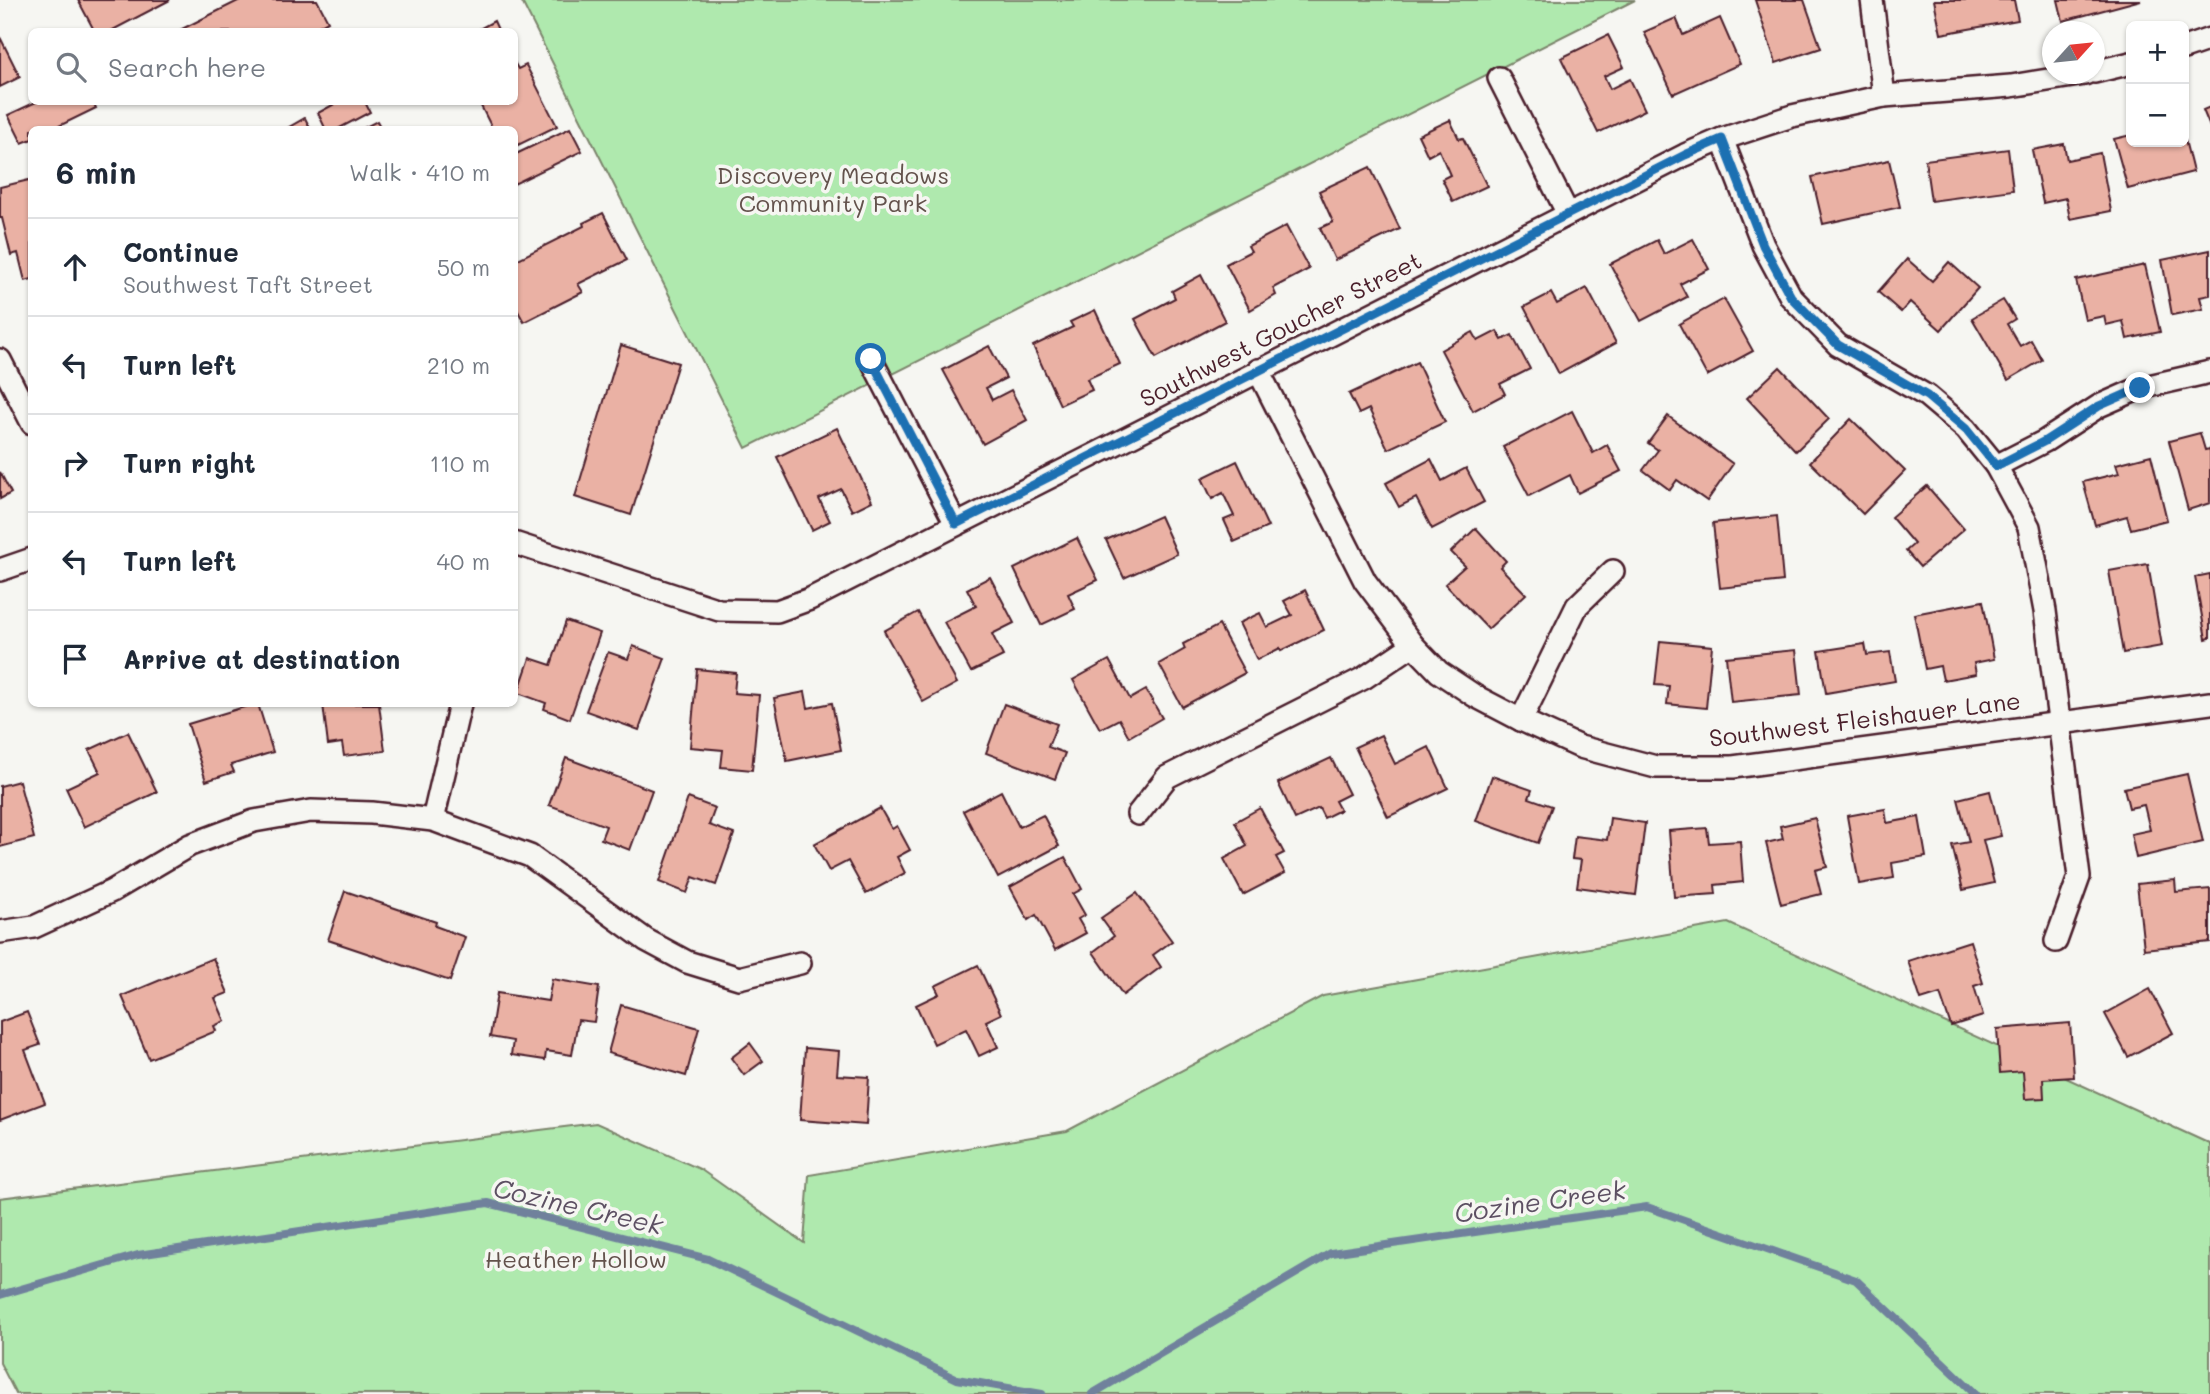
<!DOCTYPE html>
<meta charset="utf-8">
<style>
body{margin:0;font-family:Mali,sans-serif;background:#f2f2f3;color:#1f2937}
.controls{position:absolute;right:21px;top:21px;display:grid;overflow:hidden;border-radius:10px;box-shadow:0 2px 5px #0004}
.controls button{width:63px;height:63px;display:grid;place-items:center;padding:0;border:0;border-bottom:2px solid #e0e1e3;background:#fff;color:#1f2937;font:35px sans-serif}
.compass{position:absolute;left:2042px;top:21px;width:63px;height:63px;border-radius:50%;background:#fff;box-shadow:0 2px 5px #0004;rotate:63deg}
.stop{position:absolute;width:21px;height:21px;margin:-16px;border:5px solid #1f6fb2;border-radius:50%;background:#fff}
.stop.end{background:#1f6fb2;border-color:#fff;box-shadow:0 2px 7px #0008}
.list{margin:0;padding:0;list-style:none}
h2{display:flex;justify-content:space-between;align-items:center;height:91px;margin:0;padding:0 28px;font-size:30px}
h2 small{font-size:23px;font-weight:400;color:#747a83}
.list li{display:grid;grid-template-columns:46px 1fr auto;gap:21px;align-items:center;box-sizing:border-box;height:98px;padding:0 28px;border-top:2px solid #e0e1e3}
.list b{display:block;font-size:26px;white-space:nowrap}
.list p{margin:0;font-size:23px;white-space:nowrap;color:#747a83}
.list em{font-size:23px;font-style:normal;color:#747a83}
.icon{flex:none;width:38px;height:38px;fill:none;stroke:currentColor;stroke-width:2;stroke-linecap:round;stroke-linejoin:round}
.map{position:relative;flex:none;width:2210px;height:1394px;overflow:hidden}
.search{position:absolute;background:#fff;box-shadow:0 2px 5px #0004;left:28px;top:28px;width:490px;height:77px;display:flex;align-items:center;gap:18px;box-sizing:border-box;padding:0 24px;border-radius:10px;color:#747a83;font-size:26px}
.panel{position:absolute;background:#fff;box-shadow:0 2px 5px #0004;left:28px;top:126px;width:490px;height:581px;border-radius:10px}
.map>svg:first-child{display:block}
.green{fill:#afe9ae;stroke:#7c846c;stroke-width:2}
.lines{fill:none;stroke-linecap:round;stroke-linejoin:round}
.stream{stroke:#6f819c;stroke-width:8}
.building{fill:#eab1a4;stroke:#4a1f2b;stroke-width:2}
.street-casing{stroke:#4a1f2b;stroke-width:26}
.street{stroke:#f6f6f2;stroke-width:21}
.route{stroke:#1f6fb2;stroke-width:9}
.labels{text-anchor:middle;stroke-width:7;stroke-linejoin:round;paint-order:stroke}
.park-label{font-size:24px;fill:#63524c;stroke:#f6f6f2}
.street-label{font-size:24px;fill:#4a1f2b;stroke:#f6f6f2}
.water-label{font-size:26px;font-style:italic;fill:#5d5063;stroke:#f6f6f2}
</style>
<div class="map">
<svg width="2210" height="1394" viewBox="0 0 2210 1394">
<rect width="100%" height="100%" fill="#f6f6f2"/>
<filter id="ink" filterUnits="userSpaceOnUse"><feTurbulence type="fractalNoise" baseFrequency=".0143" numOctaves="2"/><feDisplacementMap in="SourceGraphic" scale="14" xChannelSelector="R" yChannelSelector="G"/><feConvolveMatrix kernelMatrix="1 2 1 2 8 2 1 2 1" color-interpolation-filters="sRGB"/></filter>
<g filter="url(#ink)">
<g class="green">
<polygon points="521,0 1635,0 746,448"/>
<polygon points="1728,923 2210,1144 2210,1394 16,1394 0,1363 0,1198 596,1123 700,1169 804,1243 809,1175 1067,1131 1323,996"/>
</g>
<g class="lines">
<g class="stream">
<polyline points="0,1295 138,1255 488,1203 708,1259 957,1379 1042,1394"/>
<polyline points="1092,1394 1331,1253 1647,1207 1856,1280 1976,1394"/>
</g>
</g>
<g class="building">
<polygon points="78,0 170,0 109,32 95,32"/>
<polygon points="240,0 317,0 328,21 308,32 176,32"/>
<polygon points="1755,0 1804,0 1821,48 1776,63"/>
<polygon points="1934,0 2014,0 2018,20 1941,34"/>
<polygon points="2058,0 2141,0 2063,21"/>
<polygon points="1676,18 1683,35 1720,18 1740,64 1673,94 1644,32"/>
<polygon points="494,21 499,32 474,32"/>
<polygon points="1608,35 1624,67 1604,76 1610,89 1630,79 1645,110 1598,133 1561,58"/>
<polygon points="0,37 20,77 0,87"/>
<polygon points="514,62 518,69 526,65 557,126 514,147 514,130 493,130 479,102 514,102"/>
<polygon points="36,102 93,102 96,108 51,130 32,130 32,139 22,143 8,115"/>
<polygon points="338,102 365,102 370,112 336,130 326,130 318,113"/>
<polygon points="2210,107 2210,127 2203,110"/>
<polygon points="305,118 311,130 284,130"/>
<polygon points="1450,120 1459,139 1463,138 1487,186 1453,202 1442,179 1450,175 1439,150 1428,156 1418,135"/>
<polygon points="377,121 382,130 360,130"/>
<polygon points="570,128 582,151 514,184 514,155"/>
<polygon points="2131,135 2131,142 2184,142 2184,136 2193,172 2128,189 2114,139"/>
<polygon points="2064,144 2067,160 2100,153 2111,211 2070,219 2066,198 2043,203 2032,150"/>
<polygon points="2008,149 2013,190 1931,201 1925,160"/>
<polygon points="1889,160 1900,207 1823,224 1812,177"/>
<polygon points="1370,167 1400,229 1335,260 1320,228 1333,222 1319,191"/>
<polygon points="29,180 32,190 32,279 25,281 18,253 11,255 2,218 0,218 0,187"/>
<polygon points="603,213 627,260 578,284 583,292 524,322 514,304 514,261 584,226 583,223"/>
<polygon points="1286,226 1309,269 1273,288 1276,295 1250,310 1226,264 1251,251 1248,246"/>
<polygon points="1693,239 1709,269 1680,284 1687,297 1641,321 1610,264 1657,240 1664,254"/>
<polygon points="2210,250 2210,295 2200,297 2203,309 2172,315 2162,260"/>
<polygon points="1907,259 1932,281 1949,262 1978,288 1941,330 1910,302 1901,312 1878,292"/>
<polygon points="2145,265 2160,332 2127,339 2123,321 2106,325 2104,316 2085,320 2076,280"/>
<polygon points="1201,275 1225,321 1156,358 1135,319 1175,298 1172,291"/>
<polygon points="1587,288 1616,343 1559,374 1524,307 1551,293 1557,304"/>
<polygon points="1724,299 1753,351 1707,376 1679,324"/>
<polygon points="2003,300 2015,319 2007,324 2020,346 2031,340 2042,360 2008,380 1972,318"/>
<polygon points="1095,310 1120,364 1087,379 1092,390 1060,405 1033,346 1073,327 1070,322"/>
<polygon points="1497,331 1502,340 1512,335 1530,369 1500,384 1505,394 1473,411 1441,350 1473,332 1478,341"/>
<polygon points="621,345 678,363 631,515 575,497"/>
<polygon points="989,346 1006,378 986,388 992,400 1011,390 1027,420 983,444 943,370"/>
<polygon points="1417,362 1445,422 1388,449 1369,409 1359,414 1349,394"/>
<polygon points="1780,367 1829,419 1796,451 1747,398"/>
<polygon points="1572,411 1593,453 1607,445 1621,471 1578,493 1570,475 1529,496 1503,447"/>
<polygon points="1668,416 1733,464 1707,501 1677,480 1670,490 1643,470 1658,450 1648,443"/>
<polygon points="1851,419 1905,471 1863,514 1810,462"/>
<polygon points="837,428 872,501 852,511 841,489 819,499 830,521 812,530 777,457"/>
<polygon points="2200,433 2205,450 2210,449 2210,503 2188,510 2169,441"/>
<polygon points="2151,455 2167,520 2131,529 2127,516 2095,525 2083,482 2119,473 2116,464"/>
<polygon points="1431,459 1442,481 1466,468 1484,502 1432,529 1416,498 1399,507 1386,483"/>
<polygon points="1237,461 1268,527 1234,542 1224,520 1234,516 1223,493 1212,499 1202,478"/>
<polygon points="0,472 11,493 0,499"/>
<polygon points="1927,486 1964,529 1920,567 1906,551 1914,544 1891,517"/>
<polygon points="1160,516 1177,554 1124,578 1106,540"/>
<polygon points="1777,516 1783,581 1720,588 1713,523"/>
<polygon points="1476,528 1506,561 1500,567 1526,594 1488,629 1445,584 1465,566 1451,552"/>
<polygon points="1077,538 1098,580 1068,594 1075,609 1041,625 1014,569"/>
<polygon points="2148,564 2162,646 2123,653 2109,571"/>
<polygon points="2210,574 2210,638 2206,639 2195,577"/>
<polygon points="990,577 1014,623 992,634 1003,656 971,672 944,622 976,606 967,589"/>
<polygon points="1305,590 1324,630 1281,651 1280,648 1257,660 1239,623 1260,613 1267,627 1292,615 1284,601"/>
<polygon points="1983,601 1994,659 1974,663 1976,674 1943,680 1940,666 1925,669 1914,614"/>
<polygon points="918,612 957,683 923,702 884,631"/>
<polygon points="566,621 600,633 570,719 544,709 546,703 518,693 530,658 551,665"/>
<polygon points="1219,625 1245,673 1182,707 1159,664 1185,649 1183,644"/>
<polygon points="1660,641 1712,646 1706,708 1667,704 1669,686 1655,685"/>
<polygon points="1865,644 1867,655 1890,652 1895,681 1826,693 1819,651"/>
<polygon points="633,646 665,658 639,730 586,711 608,652 628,659"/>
<polygon points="1796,650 1801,695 1731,702 1726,657"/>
<polygon points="1109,660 1130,699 1146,690 1162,718 1129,737 1119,719 1100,729 1073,680"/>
<polygon points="697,669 736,673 734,693 759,695 752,770 721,767 723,750 690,747"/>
<polygon points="805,692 808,708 832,703 841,750 787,761 774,698"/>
<polygon points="254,704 258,704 273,752 231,765 234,772 206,781 188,724"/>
<polygon points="323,704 379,704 385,751 344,756 342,743 328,745"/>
<polygon points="1004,704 1057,724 1048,747 1065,753 1055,779 986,753"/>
<polygon points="128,732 157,792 84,827 66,788 100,772 89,750"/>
<polygon points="1381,735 1395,764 1429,747 1448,788 1388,817 1355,747"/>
<polygon points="566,758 652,790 630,850 601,839 606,826 549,805"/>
<polygon points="1331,758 1349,794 1335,801 1340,810 1324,818 1319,808 1295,819 1278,783"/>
<polygon points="2187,774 2203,842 2136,858 2131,834 2150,830 2144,805 2129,808 2124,788"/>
<polygon points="1492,776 1532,790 1529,798 1552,806 1538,843 1476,821"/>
<polygon points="19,781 34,838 0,847 0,786"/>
<polygon points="1001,791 1019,827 1043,815 1059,846 998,878 963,811"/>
<polygon points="1990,791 2001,836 1983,840 1994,883 1963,890 1952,845 1969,842 1958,799"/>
<polygon points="688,798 715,808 709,825 734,834 716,885 693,877 687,893 659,882"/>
<polygon points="880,808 892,829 897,826 910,850 897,857 905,873 866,894 848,861 829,871 814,844"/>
<polygon points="1260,808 1284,853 1276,857 1285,873 1243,895 1224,859 1247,846 1235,822"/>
<polygon points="1885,809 1887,823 1919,817 1926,857 1892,863 1894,878 1859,884 1847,816"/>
<polygon points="1610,818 1645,823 1636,895 1577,887 1581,860 1572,859 1575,836 1607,840"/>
<polygon points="1815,818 1827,867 1815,870 1821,894 1781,904 1766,843 1783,839 1780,826"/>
<polygon points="1707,828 1709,843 1740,841 1743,882 1715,885 1716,894 1674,897 1669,831"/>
<polygon points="1065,857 1082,889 1073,894 1085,915 1078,919 1086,933 1055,950 1036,915 1028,920 1010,887"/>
<polygon points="2175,880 2176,892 2210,889 2210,942 2144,949 2137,884"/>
<polygon points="345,891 436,922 435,926 465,937 450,981 328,940"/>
<polygon points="1137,893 1172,941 1153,955 1161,967 1123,995 1093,952 1114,936 1101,918"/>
<polygon points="1970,941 1983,983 1974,986 1983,1016 1951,1026 1940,994 1921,1000 1908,961"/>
<polygon points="213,958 228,993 215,998 225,1021 214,1026 216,1031 149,1059 122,996"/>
<polygon points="978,965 1001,1014 986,1021 998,1047 979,1056 966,1029 934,1044 916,1005 939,994 935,986"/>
<polygon points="552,979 599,987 594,1022 578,1020 572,1055 546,1051 545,1060 511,1055 513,1041 490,1037 497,993 548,1001"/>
<polygon points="2150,989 2173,1033 2128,1057 2105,1014"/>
<polygon points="621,1005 699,1028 686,1076 608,1053"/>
<polygon points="27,1012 40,1045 25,1050 45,1103 0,1120 0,1022"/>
<polygon points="2070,1023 2074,1077 2043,1079 2044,1098 2025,1099 2023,1071 2000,1073 1997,1029"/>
<polygon points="750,1043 763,1061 744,1075 731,1058"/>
<polygon points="805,1048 839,1051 837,1075 869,1077 866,1125 800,1120"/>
</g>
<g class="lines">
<defs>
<g id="street">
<polyline points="1872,0 1884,96"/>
<polyline points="2184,48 2210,39"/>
<polyline points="2094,72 2131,63"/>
<polyline points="1499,78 1568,214"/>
<polyline points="1722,139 1763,245 1791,297 1838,345 1927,396 1966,429 1996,466 2029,527 2045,611 2079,877 2056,941"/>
<polyline points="871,359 956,524"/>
<polyline points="0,360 32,423"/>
<polyline points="1258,370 1365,581 1413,645 1439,672 1475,696 1521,720 1580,747 1656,767 1733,767 2210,703"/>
<polyline points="1996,466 2045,441 2099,406 2140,388 2210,372"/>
<polyline points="514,543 719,610 777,611 810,599 1685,155 1722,139 1792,116 1884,96 2011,86 2085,74"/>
<polyline points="0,570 32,559"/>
<polyline points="1521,720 1577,606 1613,571"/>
<polyline points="1138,814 1167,777 1364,678 1413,645"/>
<polyline points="433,820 460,704"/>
<polyline points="0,932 34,927 112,891 190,845 254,821 311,811 372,813 433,820 530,856 646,940 687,962 739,978 800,963"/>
</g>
</defs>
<use href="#street" class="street-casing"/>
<use href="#street" class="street"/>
</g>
</g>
<g class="lines" filter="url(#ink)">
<polyline class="route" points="871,359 956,524 1685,155 1722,139 1763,245 1791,297 1838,345 1927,396 1966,429 1996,466 2045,441 2099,406 2140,388"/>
</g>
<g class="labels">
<g class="park-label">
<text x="833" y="184">Discovery Meadows<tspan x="833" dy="28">Community Park</tspan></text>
<text x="576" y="1268">Heather Hollow</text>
</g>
<g class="street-label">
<text transform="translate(1281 330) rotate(-27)" y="8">Southwest Goucher Street</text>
<text transform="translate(1865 720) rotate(-7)" y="8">Southwest Fleishauer Lane</text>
</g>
<g class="water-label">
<text transform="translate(1540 1202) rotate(-8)" y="9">Cozine Creek</text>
<text transform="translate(578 1207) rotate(13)" y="9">Cozine Creek</text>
</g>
</g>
</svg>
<div class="controls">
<button>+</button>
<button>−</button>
</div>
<svg class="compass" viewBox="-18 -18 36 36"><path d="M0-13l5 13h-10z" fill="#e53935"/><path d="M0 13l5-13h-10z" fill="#747a83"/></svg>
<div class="stop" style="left:871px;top:359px"></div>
<div class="stop end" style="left:2140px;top:388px"></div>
<div class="search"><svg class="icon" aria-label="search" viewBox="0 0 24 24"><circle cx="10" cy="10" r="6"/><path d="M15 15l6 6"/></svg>Search here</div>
<section class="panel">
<h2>6 min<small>Walk · 410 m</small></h2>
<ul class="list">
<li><svg class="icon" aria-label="ahead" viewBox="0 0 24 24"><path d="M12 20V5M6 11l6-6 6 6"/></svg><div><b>Continue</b><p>Southwest Taft Street</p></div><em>50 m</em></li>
<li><svg class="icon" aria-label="left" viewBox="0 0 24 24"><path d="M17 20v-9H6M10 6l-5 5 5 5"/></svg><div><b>Turn left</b></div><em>210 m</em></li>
<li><svg class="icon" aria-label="right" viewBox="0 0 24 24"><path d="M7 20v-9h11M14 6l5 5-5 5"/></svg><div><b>Turn right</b></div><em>110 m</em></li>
<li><svg class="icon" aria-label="left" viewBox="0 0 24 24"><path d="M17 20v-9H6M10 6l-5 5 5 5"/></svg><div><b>Turn left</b></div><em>40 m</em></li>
<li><svg class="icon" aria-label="arrive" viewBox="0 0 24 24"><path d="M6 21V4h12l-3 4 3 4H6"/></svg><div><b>Arrive at destination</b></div></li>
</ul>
</section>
</div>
